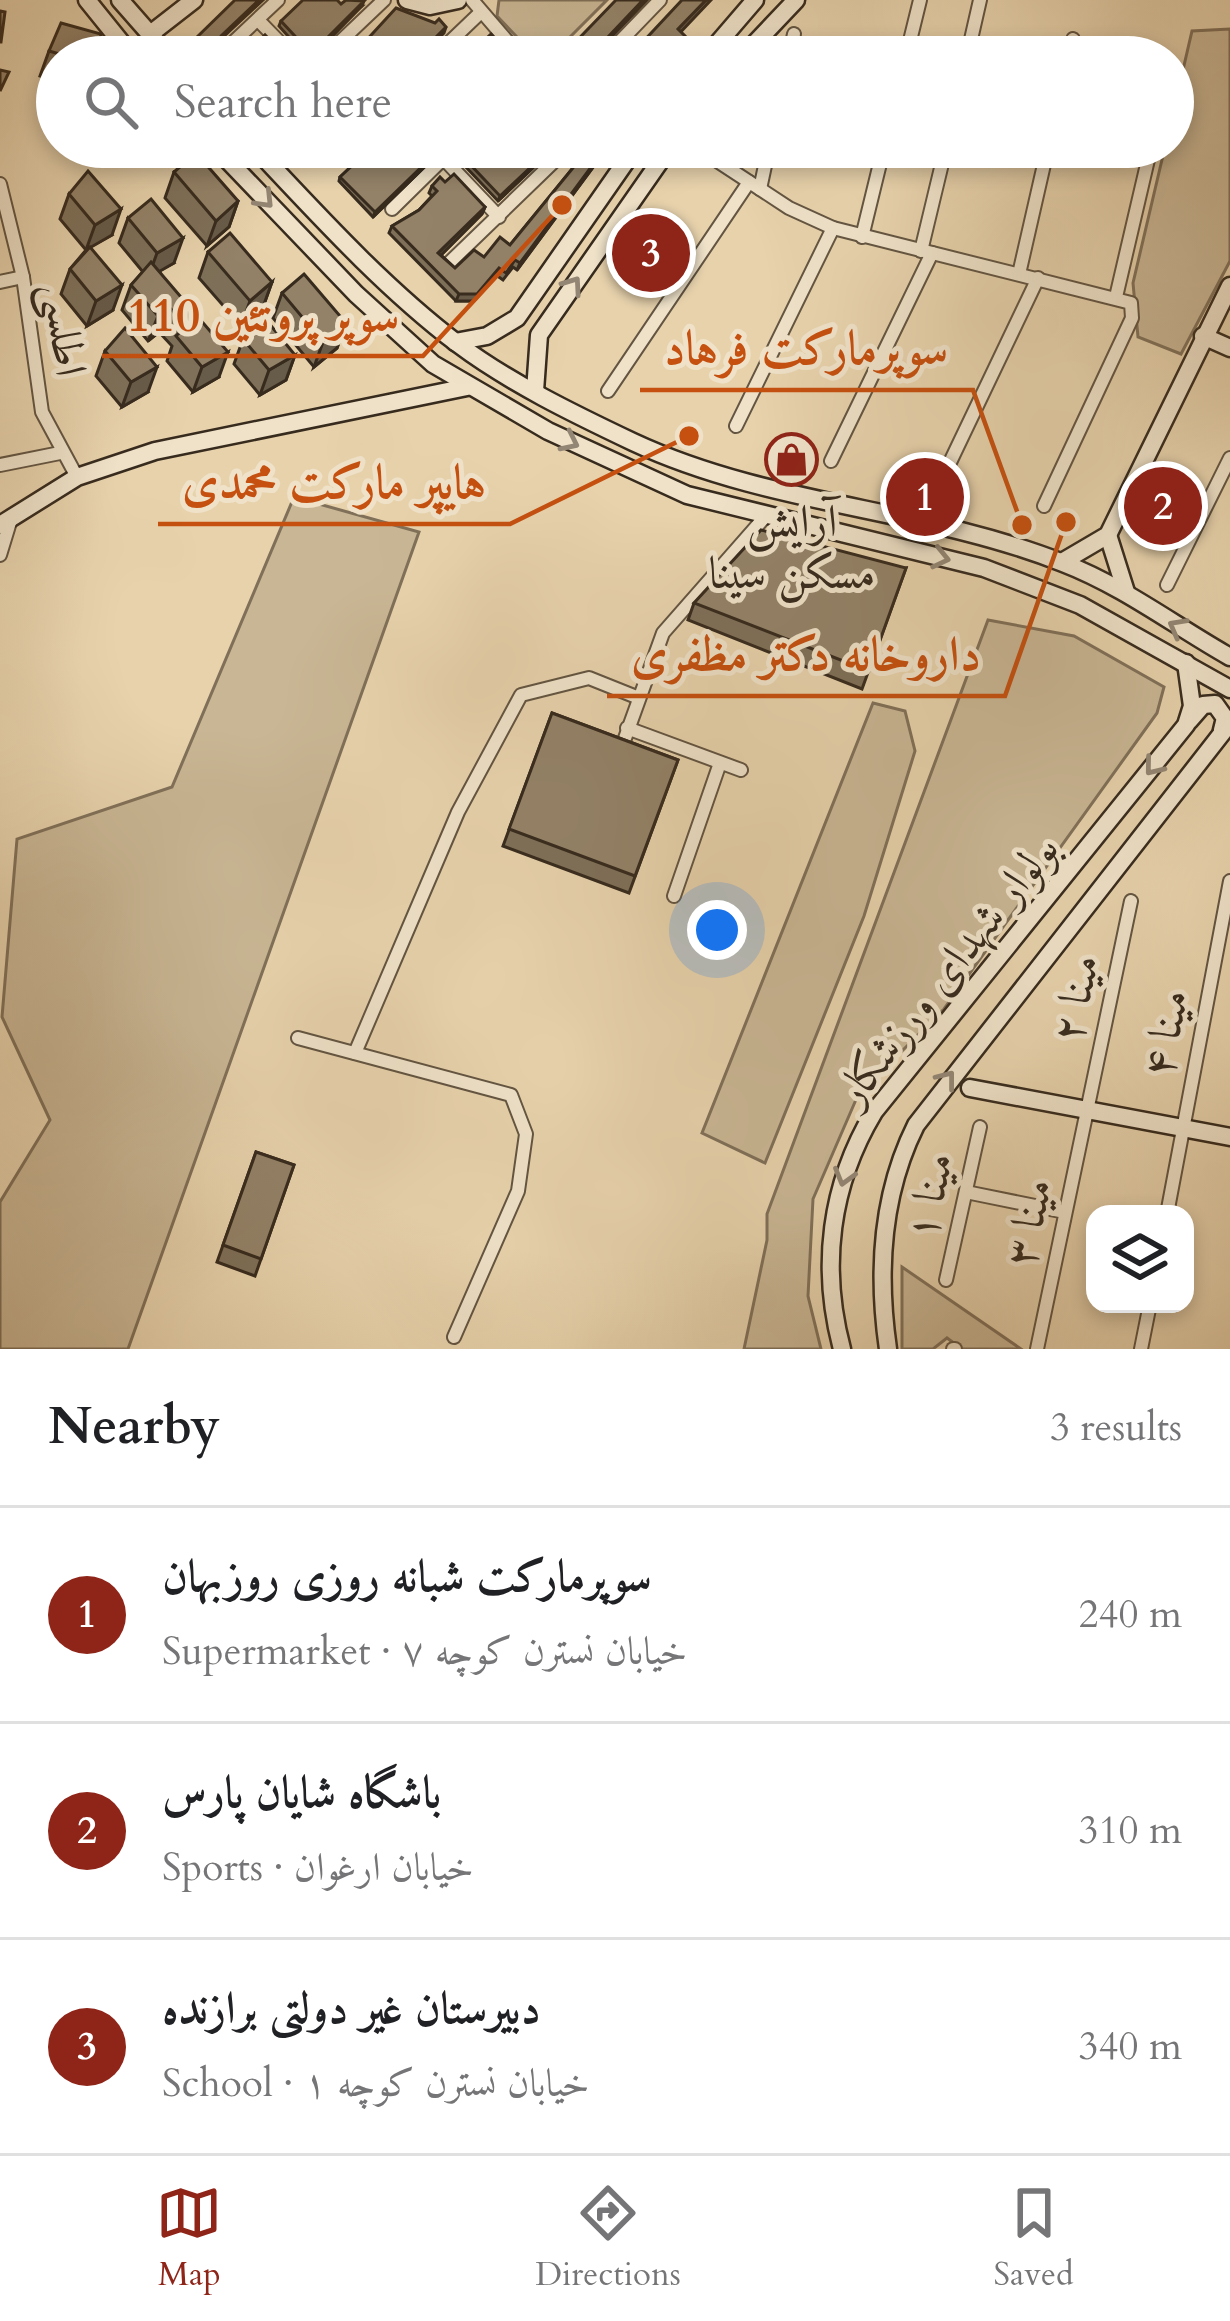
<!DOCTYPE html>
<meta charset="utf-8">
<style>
body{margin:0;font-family:Cardo,Amiri,serif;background:#f2f2f2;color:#202124}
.controls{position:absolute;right:36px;bottom:36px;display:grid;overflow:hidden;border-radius:24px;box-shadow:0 6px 18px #0003}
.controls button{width:108px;height:108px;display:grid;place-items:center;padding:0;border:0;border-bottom:3px solid #e0e0e0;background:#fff;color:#202124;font:60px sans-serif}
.you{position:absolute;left:717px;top:930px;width:42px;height:42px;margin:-30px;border:9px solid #fff;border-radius:50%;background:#1a73e8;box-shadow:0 0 0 18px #1a73e833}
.badge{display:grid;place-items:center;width:78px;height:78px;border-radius:50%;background:#8f2418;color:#fff;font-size:39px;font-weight:700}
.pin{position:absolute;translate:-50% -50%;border:6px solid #fff;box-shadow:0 3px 12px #0006}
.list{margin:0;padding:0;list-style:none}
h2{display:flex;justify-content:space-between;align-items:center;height:156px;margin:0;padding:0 48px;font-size:51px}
h2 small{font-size:39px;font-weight:400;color:#757577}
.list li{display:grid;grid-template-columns:78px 1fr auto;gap:36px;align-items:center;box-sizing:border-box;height:216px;padding:0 48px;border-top:3px solid #e0e0e0}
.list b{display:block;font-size:45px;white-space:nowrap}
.list p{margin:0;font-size:39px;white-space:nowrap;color:#757577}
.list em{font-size:39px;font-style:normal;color:#757577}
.icon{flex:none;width:66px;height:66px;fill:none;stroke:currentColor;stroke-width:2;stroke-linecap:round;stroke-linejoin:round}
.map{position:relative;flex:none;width:1230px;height:1349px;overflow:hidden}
.search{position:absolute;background:#fff;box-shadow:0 6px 18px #0003;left:36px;right:36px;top:36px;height:132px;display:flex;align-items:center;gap:30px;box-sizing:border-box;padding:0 42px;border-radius:66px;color:#757577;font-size:45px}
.sheet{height:804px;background:#fff}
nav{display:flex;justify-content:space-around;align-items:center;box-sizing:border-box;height:168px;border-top:3px solid #e0e0e0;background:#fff;font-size:33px;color:#757577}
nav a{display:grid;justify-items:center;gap:6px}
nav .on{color:#8f2418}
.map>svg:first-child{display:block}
.green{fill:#c9b694;stroke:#807059;stroke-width:3}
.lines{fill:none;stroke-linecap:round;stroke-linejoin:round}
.street-casing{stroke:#635542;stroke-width:16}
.secondary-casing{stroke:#372b1e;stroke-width:21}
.street{stroke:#efe2c9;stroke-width:12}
.secondary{stroke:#efe2c9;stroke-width:16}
.wall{fill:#7e7059;stroke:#372b1e;stroke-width:3}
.shaded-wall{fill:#675b49;stroke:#372b1e;stroke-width:3}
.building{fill:#938268;stroke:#372b1e;stroke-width:3}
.oneway{stroke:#938674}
.labels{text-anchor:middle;stroke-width:10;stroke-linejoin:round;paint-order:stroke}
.street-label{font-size:45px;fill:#372b1e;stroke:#efe2c9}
.poi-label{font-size:45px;fill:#372b1e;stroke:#efe2c9}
.leader{fill:none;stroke:#c55010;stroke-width:4.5}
.callout-dot{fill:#c55010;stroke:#efe2c9;stroke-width:4.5}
.callout-label{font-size:48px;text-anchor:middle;font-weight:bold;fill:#c55010;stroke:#efe2c9;stroke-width:10;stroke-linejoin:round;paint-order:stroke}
</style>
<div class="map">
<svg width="1230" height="1349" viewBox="0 0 1230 1349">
<rect width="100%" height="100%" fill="#e7d2ac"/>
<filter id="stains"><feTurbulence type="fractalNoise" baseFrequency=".00167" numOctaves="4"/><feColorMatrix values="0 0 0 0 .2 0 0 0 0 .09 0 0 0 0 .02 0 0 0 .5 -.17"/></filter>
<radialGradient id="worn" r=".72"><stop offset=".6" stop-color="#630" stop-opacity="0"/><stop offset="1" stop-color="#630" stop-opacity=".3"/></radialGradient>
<g class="green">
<polygon points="499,0 607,0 550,57 536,57 497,16"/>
<polygon points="1230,29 1230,261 1181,354 1138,337 1133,283 1165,147 1173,147 1173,113 1192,31"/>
<polygon points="294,497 419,532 128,1349 0,1349 0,1202 50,1120 2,1017 17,839 172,787"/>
<polygon points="988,620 1074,636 1164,687 1157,713 944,1009 858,1095 813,1199 808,1296 821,1349 744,1349 767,1240 767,1214"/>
<polygon points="873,703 905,711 915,751 864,916 765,1163 702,1133"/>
<polygon points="902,1267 1021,1349 962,1349 947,1338 933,1349 902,1349"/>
</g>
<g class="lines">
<defs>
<g id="street">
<polyline points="472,0 521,57"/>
<polyline points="258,20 294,57"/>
<polyline points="226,49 278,0"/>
<polyline points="324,57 384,0"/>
<polyline points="434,57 481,12"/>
<polyline points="605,57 660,0"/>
<polyline points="789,57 794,34"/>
<polyline points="906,57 920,0"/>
<polyline points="967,57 980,0"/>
<polyline points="1069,57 1073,39"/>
<polyline points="696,147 789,208 833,228 1131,303 1132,318 1044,506"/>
<polyline points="333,155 342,147"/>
<polyline points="443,158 499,217"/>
<polyline points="0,184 23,277 42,412 77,477"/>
<polyline points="760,189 769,147"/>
<polyline points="392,209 455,147"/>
<polyline points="862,237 884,147"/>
<polyline points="921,251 946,147"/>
<polyline points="449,263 569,147"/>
<polyline points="1019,274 1048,147"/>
<polyline points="0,282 23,277"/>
<polyline points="1116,297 1151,147"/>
<polyline points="608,391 749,182"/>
<polyline points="736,426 833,228"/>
<polyline points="831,461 932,253"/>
<polyline points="0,465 60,453"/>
<polyline points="943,477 1038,278"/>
<polyline points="0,555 11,519"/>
<polyline points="1167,585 1230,458"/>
<polyline points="627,728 741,770"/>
<polyline points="624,741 663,633 764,518"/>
<polyline points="674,896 720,763"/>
<polyline points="298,1038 511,1095 526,1134 518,1191 454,1337"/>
<polyline points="355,1053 458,812 521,695 589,678 639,698"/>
<polyline points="966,1192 1065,1212"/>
<polyline points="1167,1214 1230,881"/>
<polyline points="946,1280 980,1127"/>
<polyline points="953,1349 955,1349"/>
<polyline points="1037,1349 1131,901"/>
<polyline points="1141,1349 1150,1304"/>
</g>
<g id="secondary">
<polyline points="87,0 133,57"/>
<polyline points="120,0 170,57"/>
<polyline points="407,0 430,6 458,0"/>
<polyline points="149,35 194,0"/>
<polyline points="706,57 755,0"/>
<polyline points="742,57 796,0"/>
<polyline points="215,147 356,294 433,364 548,431 687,495 984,568 1080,605 1230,689"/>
<path d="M254,147C318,215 383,287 458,344C510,383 574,414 633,442C770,506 924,508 1063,563C1123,586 1175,626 1230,657"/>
<polyline points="1203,336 1230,348"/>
<polyline points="455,342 487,336 517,318 636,147"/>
<polyline points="535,391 539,335 670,147"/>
<polyline points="0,525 77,477 155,451 467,387"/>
<polyline points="1108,535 1126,592"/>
<polyline points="1062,562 1108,535 1230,286"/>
<polyline points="1189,721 1203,705 1215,704 1225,718 1222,730"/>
<polyline points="970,1088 1230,1137"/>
<path d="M842,1349C820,1267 830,1185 874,1112L1186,725L1192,706L1186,663"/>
<path d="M888,1349C877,1273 881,1195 916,1125L1230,723"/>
</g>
</defs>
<use href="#street" class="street-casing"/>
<use href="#secondary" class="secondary-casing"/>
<use href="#street" class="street"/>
<use href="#secondary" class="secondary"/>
</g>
<g class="wall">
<polygon points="341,4 362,6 303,53 279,26 281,21"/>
<polygon points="195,39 220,41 218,47 229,54 286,57 205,57 193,44"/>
<polygon points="49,51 98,57 57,57 57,81 40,76"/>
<polygon points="292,147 329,147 315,161 310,156 305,161"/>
<polygon points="372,147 445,147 373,217 339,181 340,177"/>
<polygon points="478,147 555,147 498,201 463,164 465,159"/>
<polygon points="590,147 608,147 517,270 513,267 503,280 496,275 474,301 456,301 389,233 392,226 419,210 432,196 429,193 432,186 445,182 485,207 482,214 441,255 455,268 484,257 510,245"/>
<polygon points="174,172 238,201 229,227 207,246 165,198"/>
<polygon points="69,194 112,235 90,247 113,310 87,326 61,294 70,269 86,250 60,219"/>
<polygon points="128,218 174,263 159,271 219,377 193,392 167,361 172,346 159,332 148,341 122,310 131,285 143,272 119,243"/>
<polygon points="208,252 272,282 263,307 241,326 199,278"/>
<polygon points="282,293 346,323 337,348 314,367 273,318"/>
<polygon points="243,339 295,355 286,380 260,395 234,364"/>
<polygon points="105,351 148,392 122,407 96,376"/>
<polygon points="906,568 862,689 688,620 694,603"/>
<polygon points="552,713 678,760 629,893 503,846"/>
<polygon points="256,1152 294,1165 255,1276 217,1262"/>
</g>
<g class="shaded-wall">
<polygon points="259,0 263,0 219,41 221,36"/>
<polygon points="643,0 647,0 592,57 589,57"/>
<polygon points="706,0 711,0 675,38 678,29"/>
<polygon points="364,1 362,6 312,57 308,57"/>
<polygon points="446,27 444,33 420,57 416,57"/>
<polygon points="442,147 445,147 373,217 375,212"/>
<polygon points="552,147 555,147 498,201 500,196"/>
<polygon points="606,147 608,147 517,270 520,263"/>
<polygon points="238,201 229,227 207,246 216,221"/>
<polygon points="485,207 482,214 436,260 438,253"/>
<polygon points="121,209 112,235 86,250 95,225"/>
<polygon points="183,238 174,263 148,278 157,253"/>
<polygon points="499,268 496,275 474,301 456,301 459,294"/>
<polygon points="272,282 263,307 241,326 250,301"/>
<polygon points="122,285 113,310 87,326 96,301"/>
<polygon points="169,307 159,332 148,341 158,316"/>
<polygon points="346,323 337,348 314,367 323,342"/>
<polygon points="228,352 219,377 193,392 202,367"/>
<polygon points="295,355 286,380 260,395 269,370"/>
<polygon points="157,367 148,392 122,407 131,382"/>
</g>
<g class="building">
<polygon points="235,0 259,0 221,36 218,47 229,54 239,48 245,55 265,35 286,57 212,57 195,39"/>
<polygon points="303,0 337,0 341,4 346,0 364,1 308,57 302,57 306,48 281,21"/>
<polygon points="616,0 643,0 589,57 561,57"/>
<polygon points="682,0 706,0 678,29 685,36 670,57 623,57 635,43 639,46"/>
<polygon points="396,8 435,23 439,19 446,27 416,57 351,57"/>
<polygon points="0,11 5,12 1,42 0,42"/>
<polygon points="61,23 101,34 98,57 70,57 49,51"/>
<polygon points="491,34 512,57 466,57"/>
<polygon points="0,70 9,72 0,91"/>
<polygon points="299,147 325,147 317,155 312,151 307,155"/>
<polygon points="372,147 442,147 375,212 340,177"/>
<polygon points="478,147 552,147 500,196 465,159"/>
<polygon points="590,147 606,147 520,263 515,260 506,273 499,268 477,294 459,294 392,226 419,210 437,191 432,186 440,177 445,182 454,174 485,207 438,253 455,268 474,250 484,257 500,237 510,245"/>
<polygon points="196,153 238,201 216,221 174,172"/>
<polygon points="88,171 121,209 95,225 69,194"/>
<polygon points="151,199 183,238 157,253 128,218"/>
<polygon points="230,233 272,282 250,301 208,252"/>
<polygon points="90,247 122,285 96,301 70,269"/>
<polygon points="151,262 228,352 202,367 176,336 187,326 169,307 158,316 131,285"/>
<polygon points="304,274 346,323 323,342 282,293"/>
<polygon points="263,316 295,355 269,370 243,339"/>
<polygon points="125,328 157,367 131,382 105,351"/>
<polygon points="761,530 906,568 869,671 694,603"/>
<polygon points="552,713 678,760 635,876 509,829"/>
<polygon points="256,1152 294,1165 261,1259 223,1245"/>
</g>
<defs><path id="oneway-chevron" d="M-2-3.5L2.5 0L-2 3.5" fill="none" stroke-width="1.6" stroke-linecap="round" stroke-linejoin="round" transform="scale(3)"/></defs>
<g class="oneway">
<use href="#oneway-chevron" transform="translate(265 200) rotate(46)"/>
<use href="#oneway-chevron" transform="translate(573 285) rotate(-55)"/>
<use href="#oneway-chevron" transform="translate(570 442) rotate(26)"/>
<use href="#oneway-chevron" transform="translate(941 558) rotate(13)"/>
<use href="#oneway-chevron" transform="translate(1177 627) rotate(-151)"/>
<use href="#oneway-chevron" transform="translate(1153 767) rotate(129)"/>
<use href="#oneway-chevron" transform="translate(947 1079) rotate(-52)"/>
<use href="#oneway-chevron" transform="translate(844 1177) rotate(106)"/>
</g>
<defs>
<symbol id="shop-ring" viewBox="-11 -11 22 22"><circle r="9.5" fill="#efe2c9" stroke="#8f2418" stroke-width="1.5"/><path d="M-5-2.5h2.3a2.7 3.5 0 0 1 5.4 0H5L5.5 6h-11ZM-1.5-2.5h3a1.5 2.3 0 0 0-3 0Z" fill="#8f2418"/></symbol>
</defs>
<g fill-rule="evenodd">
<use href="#shop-ring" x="762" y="430" width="59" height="59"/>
</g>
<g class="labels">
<g class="street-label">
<text transform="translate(66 329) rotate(82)" y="16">اطلسی</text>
<text transform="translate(946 969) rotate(-52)" y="16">بولوار شهدای ورزشکار</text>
<text transform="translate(1074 998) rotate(-78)" y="16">مینا ۲</text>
<text transform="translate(1164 1033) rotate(-79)" y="16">مینا ۴</text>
<text transform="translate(928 1196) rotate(-78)" y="16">مینا ۱</text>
<text transform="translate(1027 1222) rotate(-78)" y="16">مینا ۳</text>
</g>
<g class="poi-label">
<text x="792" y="536">آرایش<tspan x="792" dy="52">مسکن سینا</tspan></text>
</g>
</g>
<path class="leader" d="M562 205L423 356H102M1022 525L973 390H640M689 436L510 524H158M1066 522L1005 696H607"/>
<g class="callout-dot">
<circle cx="562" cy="205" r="12"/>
<circle cx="1022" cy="525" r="12"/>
<circle cx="689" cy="436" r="12"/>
<circle cx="1066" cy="522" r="12"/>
</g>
<g class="callout-label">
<text x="263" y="331">سوپر پروتئین 110</text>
<text x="806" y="364">سوپرمارکت فرهاد</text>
<text x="334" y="498">هایپر مارکت محمدی</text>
<text x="806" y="670">داروخانه دکتر مظفری</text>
</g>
<rect width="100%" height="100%" filter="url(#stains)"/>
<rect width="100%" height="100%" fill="url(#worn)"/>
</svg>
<div class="controls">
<button><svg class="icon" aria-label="layers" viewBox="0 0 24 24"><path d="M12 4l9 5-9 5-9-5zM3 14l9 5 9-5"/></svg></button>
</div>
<div class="you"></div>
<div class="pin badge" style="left:925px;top:497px">1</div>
<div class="pin badge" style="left:1163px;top:506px">2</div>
<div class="pin badge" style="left:651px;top:253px">3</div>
<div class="search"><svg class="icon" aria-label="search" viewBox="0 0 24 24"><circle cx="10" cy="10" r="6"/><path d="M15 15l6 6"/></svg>Search here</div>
</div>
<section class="sheet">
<h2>Nearby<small>3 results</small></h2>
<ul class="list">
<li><span class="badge">1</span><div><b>سوپرمارکت شبانه روزی روزبهان</b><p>Supermarket · خیابان نسترن کوچه ۷</p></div><em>240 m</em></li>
<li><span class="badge">2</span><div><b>باشگاه شایان پارس</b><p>Sports · خیابان ارغوان</p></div><em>310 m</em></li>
<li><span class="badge">3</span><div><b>دبیرستان غیر دولتی برازنده</b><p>School · خیابان نسترن کوچه ۱</p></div><em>340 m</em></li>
</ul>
</section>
<nav>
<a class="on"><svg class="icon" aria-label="map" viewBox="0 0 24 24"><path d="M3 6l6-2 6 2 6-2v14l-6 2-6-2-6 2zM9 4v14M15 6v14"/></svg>Map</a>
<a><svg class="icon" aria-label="directions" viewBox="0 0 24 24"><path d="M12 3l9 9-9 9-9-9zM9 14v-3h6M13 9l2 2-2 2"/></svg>Directions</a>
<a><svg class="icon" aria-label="saved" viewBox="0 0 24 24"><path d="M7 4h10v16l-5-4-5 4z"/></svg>Saved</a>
</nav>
